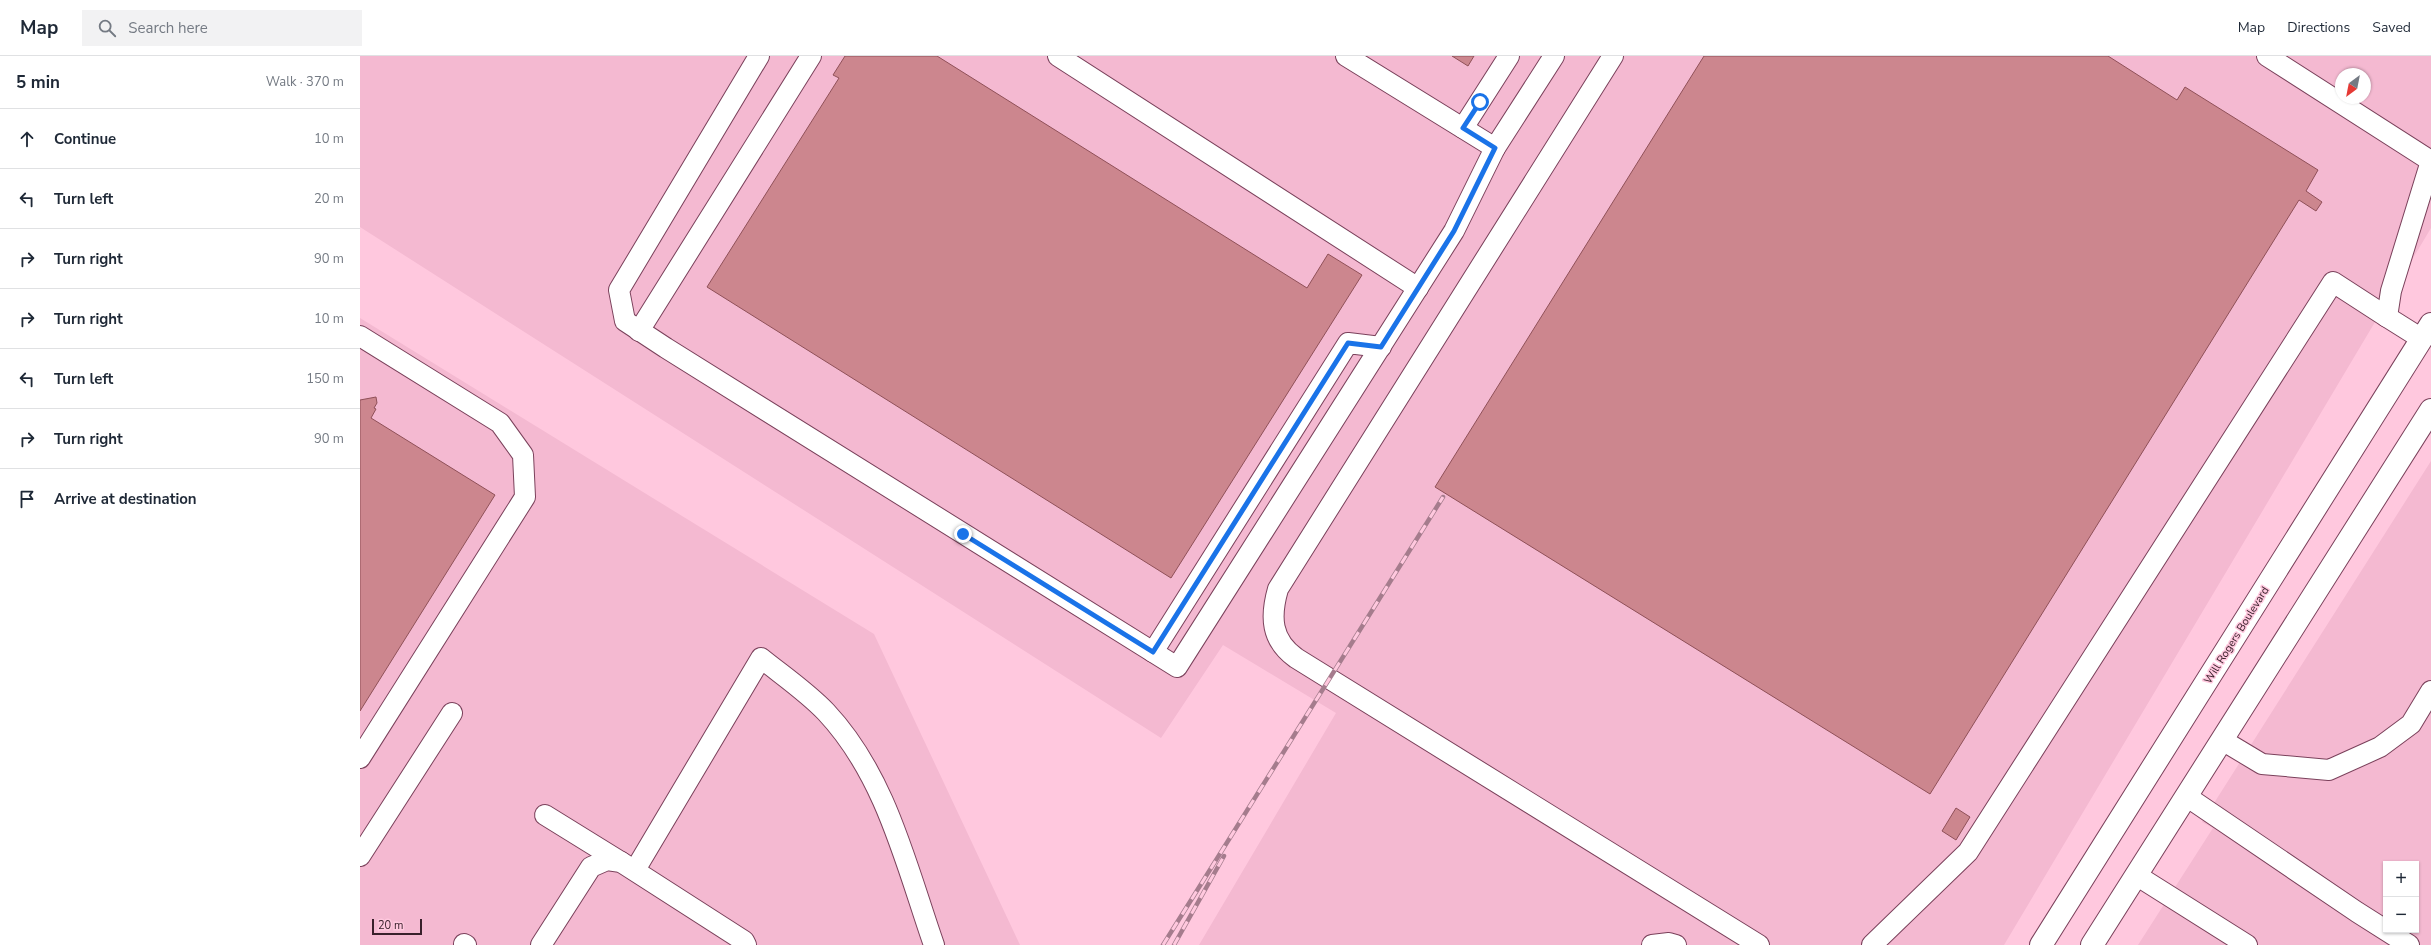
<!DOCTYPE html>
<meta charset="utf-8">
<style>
body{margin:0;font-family:"Nunito Sans",sans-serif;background:#f2f2f3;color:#1f2937}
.controls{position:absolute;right:12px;bottom:12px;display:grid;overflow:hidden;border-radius:0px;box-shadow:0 1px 3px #0004}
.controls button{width:36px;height:36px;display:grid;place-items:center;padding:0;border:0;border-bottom:1px solid #e0e1e3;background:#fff;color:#1f2937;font:20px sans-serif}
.compass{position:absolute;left:1975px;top:12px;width:36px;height:36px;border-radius:50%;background:#fff;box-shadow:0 1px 3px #0004;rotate:212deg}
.scale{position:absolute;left:12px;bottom:10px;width:50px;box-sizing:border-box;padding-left:4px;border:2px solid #39202b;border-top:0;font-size:11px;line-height:14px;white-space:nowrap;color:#39202b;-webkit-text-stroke:3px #ffc8de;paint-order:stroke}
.stop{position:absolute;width:12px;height:12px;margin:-9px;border:3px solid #1a73e8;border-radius:50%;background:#fff}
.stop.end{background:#1a73e8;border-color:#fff;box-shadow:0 1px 4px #0008}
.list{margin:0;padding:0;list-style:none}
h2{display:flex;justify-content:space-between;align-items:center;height:52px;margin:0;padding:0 16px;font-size:17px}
h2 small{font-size:13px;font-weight:400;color:#747a83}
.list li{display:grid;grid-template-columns:26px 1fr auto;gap:12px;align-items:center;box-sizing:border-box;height:60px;padding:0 16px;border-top:1px solid #e0e1e3}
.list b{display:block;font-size:15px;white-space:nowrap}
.list em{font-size:13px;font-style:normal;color:#747a83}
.icon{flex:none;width:22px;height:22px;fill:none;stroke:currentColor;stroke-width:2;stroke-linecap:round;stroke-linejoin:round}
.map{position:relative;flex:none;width:2071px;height:889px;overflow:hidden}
header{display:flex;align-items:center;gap:24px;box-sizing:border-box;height:56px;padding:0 20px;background:#fff;border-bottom:1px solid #e0e1e3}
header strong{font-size:19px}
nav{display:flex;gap:22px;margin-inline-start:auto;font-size:14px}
.search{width:280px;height:36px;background:#f2f2f3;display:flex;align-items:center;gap:10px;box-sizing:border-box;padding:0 14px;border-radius:0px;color:#747a83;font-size:15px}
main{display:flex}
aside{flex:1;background:#fff}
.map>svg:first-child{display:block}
.built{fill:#f4b9d1;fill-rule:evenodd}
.building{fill:#cc868e;stroke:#8f5058}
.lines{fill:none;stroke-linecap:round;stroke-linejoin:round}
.minor-casing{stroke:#7a415b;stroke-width:22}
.major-casing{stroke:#7a415b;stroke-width:24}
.minor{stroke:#fff;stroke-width:20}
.major{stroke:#fff;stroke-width:22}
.rail-casing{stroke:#a57c8d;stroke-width:4.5}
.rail{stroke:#ffc8de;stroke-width:3;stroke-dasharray:9;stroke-linecap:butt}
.route{stroke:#1a73e8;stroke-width:5}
.labels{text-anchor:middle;stroke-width:3;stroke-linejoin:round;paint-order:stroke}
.street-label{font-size:11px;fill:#39202b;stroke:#ffc8de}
</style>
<header>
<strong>Map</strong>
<div class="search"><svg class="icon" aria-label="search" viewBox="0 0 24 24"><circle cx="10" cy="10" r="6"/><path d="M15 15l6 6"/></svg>Search here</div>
<nav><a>Map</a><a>Directions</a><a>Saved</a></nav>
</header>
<main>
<aside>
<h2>5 min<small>Walk · 370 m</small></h2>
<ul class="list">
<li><svg class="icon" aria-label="ahead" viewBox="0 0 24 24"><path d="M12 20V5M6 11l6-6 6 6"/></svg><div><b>Continue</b></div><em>10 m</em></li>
<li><svg class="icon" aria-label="left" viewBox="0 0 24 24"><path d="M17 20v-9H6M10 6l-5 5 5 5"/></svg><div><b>Turn left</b></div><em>20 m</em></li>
<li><svg class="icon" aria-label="right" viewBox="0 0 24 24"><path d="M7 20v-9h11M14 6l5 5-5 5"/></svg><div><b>Turn right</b></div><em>90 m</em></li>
<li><svg class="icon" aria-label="right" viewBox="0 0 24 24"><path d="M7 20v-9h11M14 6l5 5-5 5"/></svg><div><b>Turn right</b></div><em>10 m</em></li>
<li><svg class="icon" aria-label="left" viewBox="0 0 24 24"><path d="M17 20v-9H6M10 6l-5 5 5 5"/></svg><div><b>Turn left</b></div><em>150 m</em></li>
<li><svg class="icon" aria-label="right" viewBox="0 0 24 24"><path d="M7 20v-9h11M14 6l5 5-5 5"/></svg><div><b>Turn right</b></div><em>90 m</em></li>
<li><svg class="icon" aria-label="arrive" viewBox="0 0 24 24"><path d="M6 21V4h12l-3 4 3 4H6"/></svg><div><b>Arrive at destination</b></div></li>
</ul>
</aside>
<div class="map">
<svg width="2071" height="889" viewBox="0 0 2071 889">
<rect width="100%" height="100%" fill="#ffc8de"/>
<g class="built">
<path d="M0,0H2071V172L1644,889H839L976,657L863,589L801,682L0,171ZM1981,18H2005V42H1981Z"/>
<polygon points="0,262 514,578 660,889 0,889"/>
<path d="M2071,405V889H1778L1853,772L1842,766ZM2026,808H2056V874H2026Z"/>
</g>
<g class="building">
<polygon points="485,0 577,0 947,232 968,198 1002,219 811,522 347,231 479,22 473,19"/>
<polygon points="1092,0 1114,0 1108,10"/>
<polygon points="1344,0 1748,0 1817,44 1825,31 1958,114 1946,135 1962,146 1956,155 1939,144 1570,738 1075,431"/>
<polygon points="16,341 17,347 14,352 16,353 11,362 135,439 0,655 0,344"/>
<polygon points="1596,752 1610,761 1596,784 1582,775"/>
</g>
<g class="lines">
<defs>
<g id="minor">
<polyline points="399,0 259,234 265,265 306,292 817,611 1094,175 1135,92"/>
<polyline points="698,0 1058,232"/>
<polyline points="986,0 1135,92 1194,0"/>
<path d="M1253,0L918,533C910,561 911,584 936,602L1399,889"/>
<polyline points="1907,0 2071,105 2031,235 2027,261 2062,283"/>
<polyline points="1103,72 1149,0"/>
<polyline points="279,275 451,0"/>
<polyline points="0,280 140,367 163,399 165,441 0,702"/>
<polyline points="793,596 988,287 1021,291"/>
<polyline points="1862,684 1902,708 1969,714 2020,691 2051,668 2071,635"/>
<polyline points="1826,740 1997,856 2049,889"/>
<polyline points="185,759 261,806"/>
<polyline points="0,800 92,657"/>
<path d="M275,814L401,602C422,619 447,636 466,656C526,720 546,809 574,889"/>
<polyline points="1776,819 1887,889"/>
<polyline points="104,888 106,889"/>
<polyline points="181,889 231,811 247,804 261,806 384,885 386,889"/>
<polyline points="1292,889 1309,887 1316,889"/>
<polyline points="1512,889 1608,796 1973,226 2027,261"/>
</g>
<g id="major">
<polyline points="1681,889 2071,268"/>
<polyline points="1732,889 2071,354"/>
</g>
</defs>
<use href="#minor" class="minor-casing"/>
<use href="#major" class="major-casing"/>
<use href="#minor" class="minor"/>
<use href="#major" class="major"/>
<defs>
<g id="rail">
<polyline points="803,889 1083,441"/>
<polyline points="814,889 864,800"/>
</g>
</defs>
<use href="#rail" class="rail-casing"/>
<use href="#rail" class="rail"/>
</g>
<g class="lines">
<polyline class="route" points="603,478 793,596 988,287 1021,291 1094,175 1135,92 1103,72 1120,46"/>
</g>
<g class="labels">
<g class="street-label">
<text transform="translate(1876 579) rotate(-58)" y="4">Will Rogers Boulevard</text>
</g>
</g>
</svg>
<div class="controls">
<button>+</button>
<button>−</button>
</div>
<svg class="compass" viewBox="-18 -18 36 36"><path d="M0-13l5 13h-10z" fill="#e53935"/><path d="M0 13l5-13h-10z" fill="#747a83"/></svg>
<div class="scale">20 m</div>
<div class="stop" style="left:1120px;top:46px"></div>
<div class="stop end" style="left:603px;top:478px"></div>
</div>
</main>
